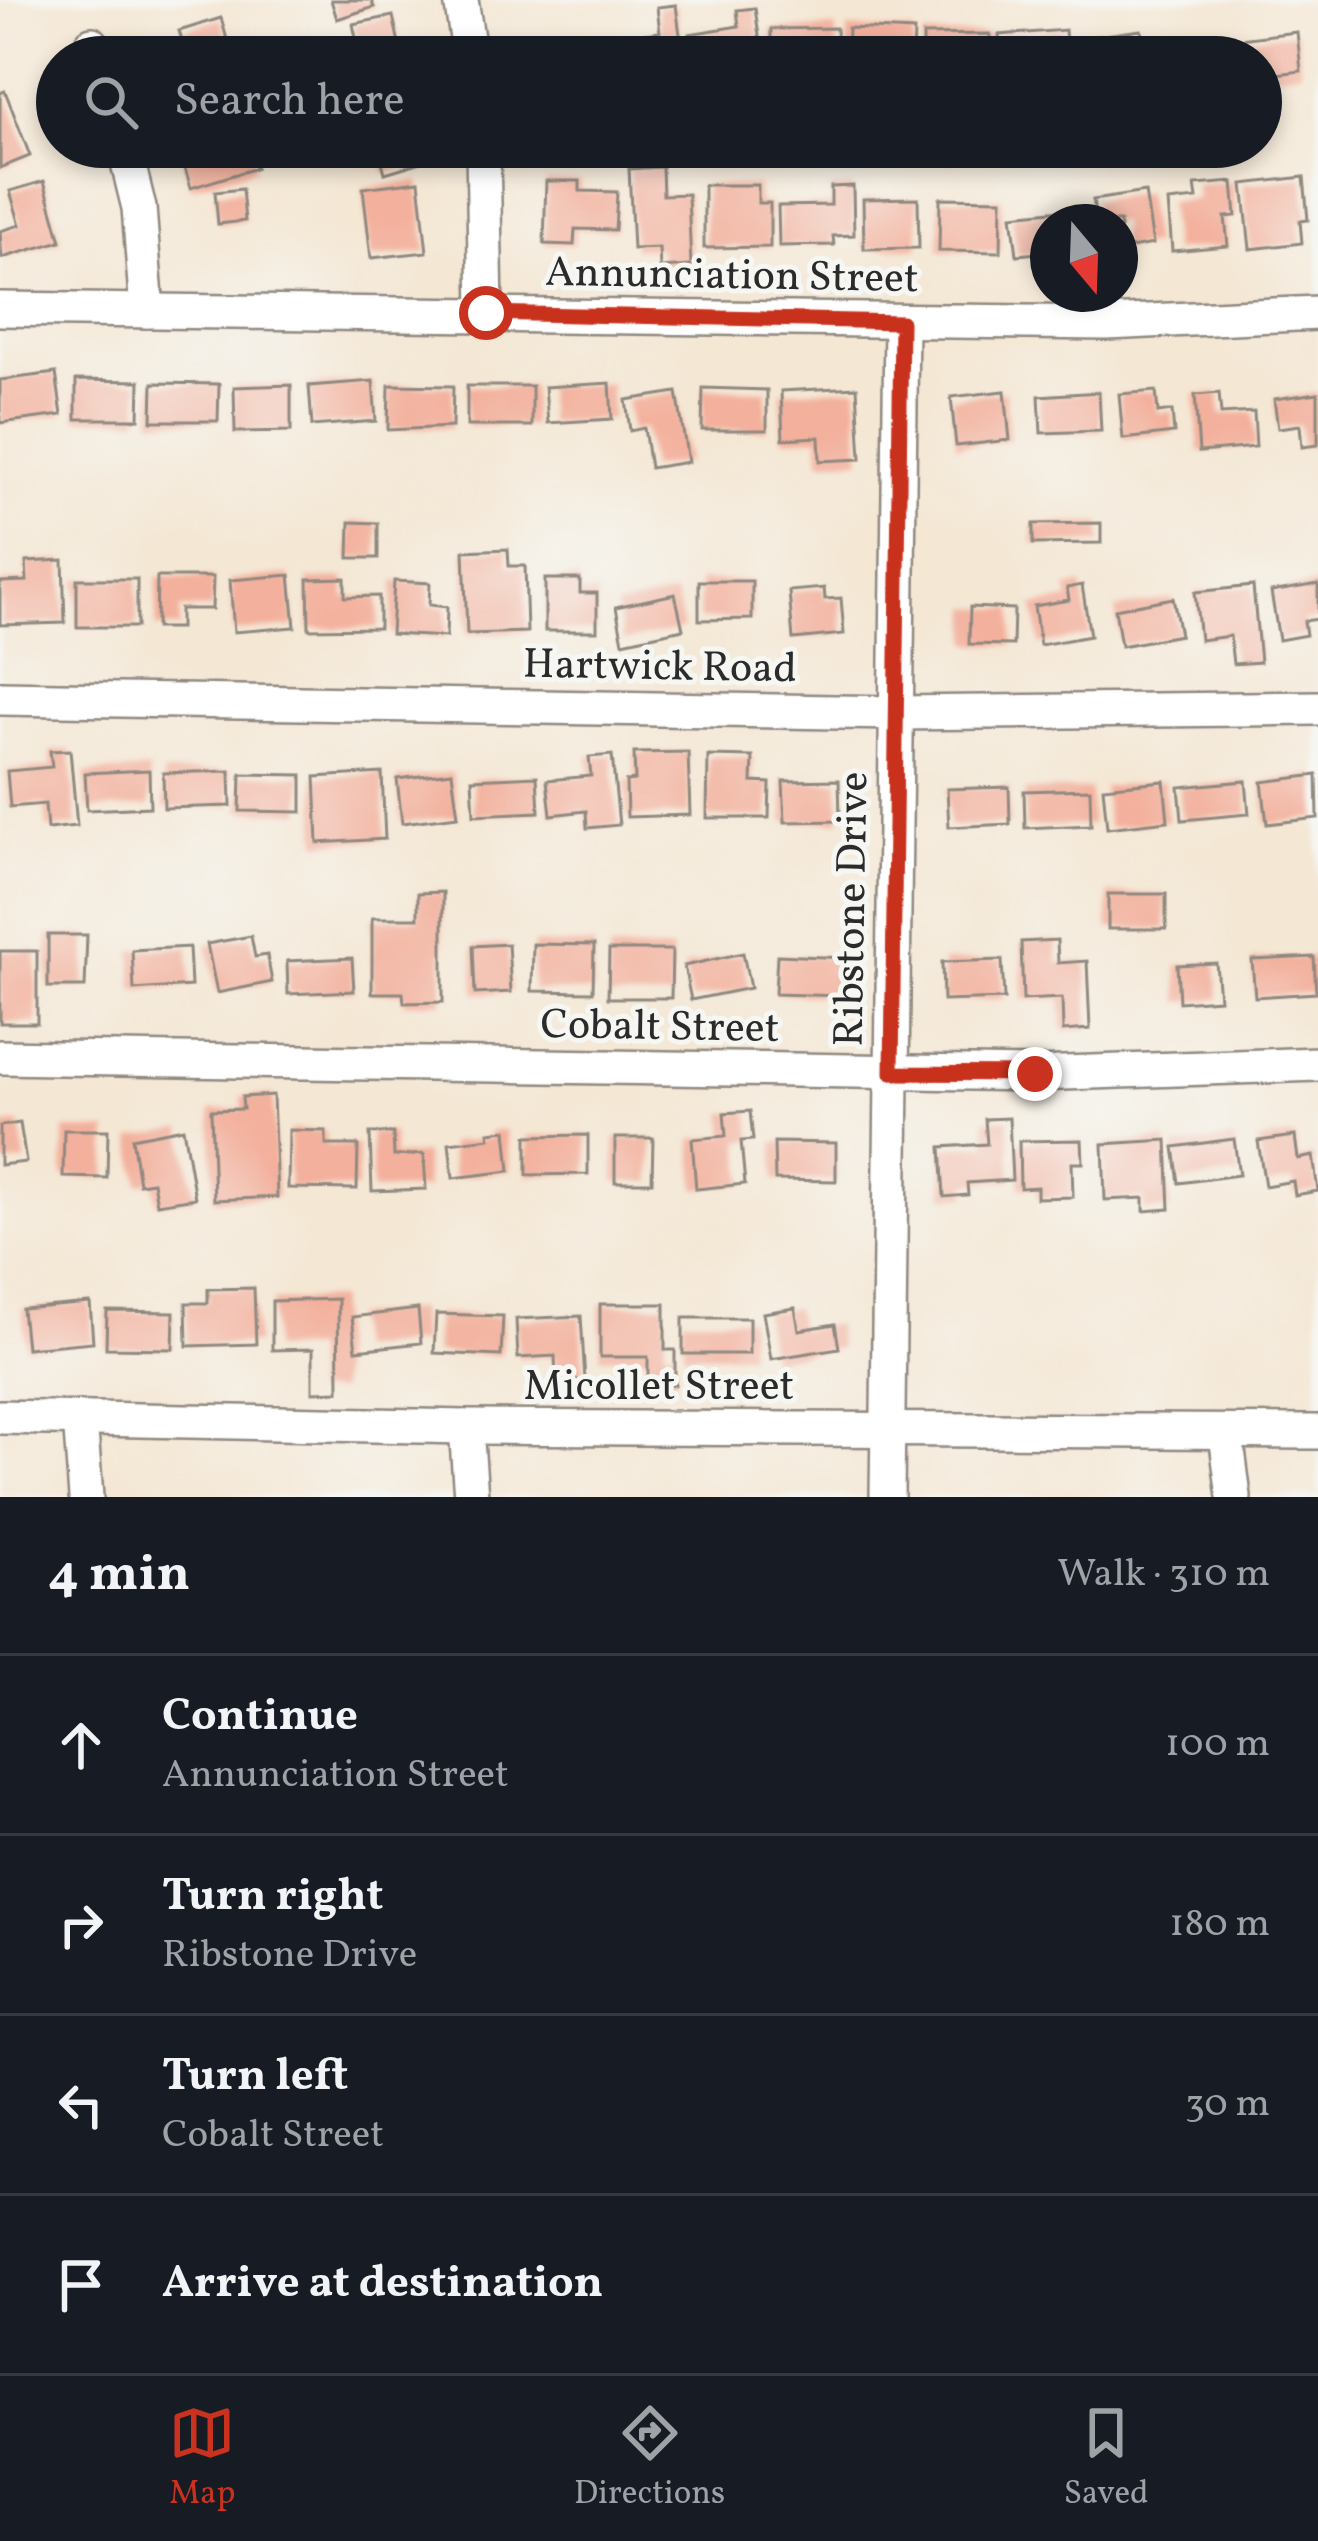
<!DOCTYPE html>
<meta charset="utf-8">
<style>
body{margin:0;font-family:Vollkorn,serif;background:#20242c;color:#f1f3f6}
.compass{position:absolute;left:1030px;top:204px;width:108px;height:108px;border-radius:50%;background:#171b24;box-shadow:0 6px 18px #0003;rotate:161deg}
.stop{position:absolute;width:36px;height:36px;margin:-27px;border:9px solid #c8321e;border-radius:50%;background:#fff}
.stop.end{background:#c8321e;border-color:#fff;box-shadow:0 3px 12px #0008}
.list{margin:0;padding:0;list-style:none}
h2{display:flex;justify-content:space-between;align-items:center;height:156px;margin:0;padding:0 48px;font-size:51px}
h2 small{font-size:39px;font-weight:400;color:#9ea1a6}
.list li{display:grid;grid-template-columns:78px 1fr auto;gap:36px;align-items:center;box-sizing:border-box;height:180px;padding:0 48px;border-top:3px solid #363941}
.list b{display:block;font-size:45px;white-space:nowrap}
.list p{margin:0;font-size:39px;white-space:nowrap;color:#9ea1a6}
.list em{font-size:39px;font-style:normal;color:#9ea1a6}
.icon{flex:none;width:66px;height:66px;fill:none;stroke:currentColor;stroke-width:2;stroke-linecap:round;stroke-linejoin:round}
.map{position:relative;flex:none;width:1318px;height:1497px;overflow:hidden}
.search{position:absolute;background:#171b24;box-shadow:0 6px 18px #0003;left:36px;right:36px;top:36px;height:132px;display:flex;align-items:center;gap:30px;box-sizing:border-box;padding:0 42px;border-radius:66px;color:#9ea1a6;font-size:45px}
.sheet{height:876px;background:#171b24}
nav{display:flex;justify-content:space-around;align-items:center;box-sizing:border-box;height:168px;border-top:3px solid #363941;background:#171b24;font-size:33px;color:#9ea1a6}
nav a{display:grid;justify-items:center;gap:6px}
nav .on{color:#c8321e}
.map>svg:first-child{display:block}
.building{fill:#f3b09c}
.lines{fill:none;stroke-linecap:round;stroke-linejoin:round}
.minor-casing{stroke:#908980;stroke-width:38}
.minor{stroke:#fff;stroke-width:33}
.route{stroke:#c8321e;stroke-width:15}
.labels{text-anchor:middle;stroke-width:10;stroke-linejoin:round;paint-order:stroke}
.street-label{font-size:42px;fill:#2b2b2b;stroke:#f6f6f2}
</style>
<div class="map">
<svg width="1318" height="1497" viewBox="0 0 1318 1497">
<rect width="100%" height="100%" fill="#f6f6f2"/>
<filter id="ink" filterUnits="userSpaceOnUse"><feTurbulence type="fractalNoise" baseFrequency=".00833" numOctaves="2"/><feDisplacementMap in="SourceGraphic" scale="24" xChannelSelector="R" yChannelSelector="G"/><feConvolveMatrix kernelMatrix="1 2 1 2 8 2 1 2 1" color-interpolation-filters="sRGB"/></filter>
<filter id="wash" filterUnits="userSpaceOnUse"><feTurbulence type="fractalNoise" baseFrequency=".004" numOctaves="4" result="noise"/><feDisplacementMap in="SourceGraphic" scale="48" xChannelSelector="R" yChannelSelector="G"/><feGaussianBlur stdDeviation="2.7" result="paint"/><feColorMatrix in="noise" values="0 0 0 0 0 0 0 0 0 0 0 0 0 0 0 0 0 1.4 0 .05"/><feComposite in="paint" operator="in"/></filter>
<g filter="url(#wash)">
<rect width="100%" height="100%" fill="#f4e7d4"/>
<g id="blocks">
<g class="building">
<polygon points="331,0 371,0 374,7 337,19"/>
<polygon points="676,5 683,57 614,57 612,38 660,32 657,7"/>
<polygon points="755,8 762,57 692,57 689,34 739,26 737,10"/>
<polygon points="393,16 402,57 360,57 353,24"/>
<polygon points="221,18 232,57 187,57 179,31"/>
<polygon points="836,28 837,57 771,57 771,29"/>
<polygon points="848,28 914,31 913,57 847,57"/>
<polygon points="1065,30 1067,57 1001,57 999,35"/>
<polygon points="1141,30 1145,57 1077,57 1075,39"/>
<polygon points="1297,32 1301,71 1261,76 1261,57 1233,57 1231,40"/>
<polygon points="990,34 991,57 923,57 923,35"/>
<rect x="1155" y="41" width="68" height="16"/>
<polygon points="598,43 601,57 538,57 538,55"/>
<polygon points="5,91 30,156 0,168 0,93"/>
<polygon points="213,147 249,147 256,168 191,188 182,159"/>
<polygon points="378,147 421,147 425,161 385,173"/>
<polygon points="662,167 663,195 688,194 691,266 660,268 659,248 633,249 629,169"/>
<polygon points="1304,177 1308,220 1300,221 1302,243 1250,249 1243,184"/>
<polygon points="44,181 61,241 2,258 0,231 20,225 10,191"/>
<polygon points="419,181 427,252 371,258 363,188"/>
<polygon points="546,181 580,181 580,191 617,192 615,230 575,229 574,245 544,244"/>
<polygon points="1233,182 1236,216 1225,217 1228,246 1172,251 1168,202 1197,199 1195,185"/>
<polygon points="704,185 758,185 758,203 770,203 770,247 704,248"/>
<polygon points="853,186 854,235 833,236 834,245 779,246 778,206 831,205 831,187"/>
<polygon points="242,189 245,221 218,224 215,192"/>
<polygon points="1145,192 1153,244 1120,250 1120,222 1096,222 1093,200"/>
<polygon points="918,198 919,248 864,249 863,199"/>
<polygon points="940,198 1002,199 1001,252 939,251"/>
<polygon points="1072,209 1074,222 1048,222 1048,252 1017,255 1012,215"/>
<polygon points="56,373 62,415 0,423 0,380"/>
<polygon points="76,380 140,381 139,419 76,419"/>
<polygon points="373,381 376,421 312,426 309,386"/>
<polygon points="153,383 219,384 218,421 152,421"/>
<polygon points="610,383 612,419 548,423 545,387"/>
<polygon points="291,385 291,431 235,432 234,387"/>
<polygon points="389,385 453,386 452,427 388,430"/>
<rect x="467" y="386" width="65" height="40"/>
<polygon points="857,387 861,459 820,461 819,437 783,439 781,391"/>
<polygon points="703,388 767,390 767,430 702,430"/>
<polygon points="1005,391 1010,440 956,446 951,397"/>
<polygon points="1156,391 1158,413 1172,411 1174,433 1123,439 1119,394"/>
<polygon points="677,392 688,462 650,468 644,428 630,431 626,400"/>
<polygon points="1099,392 1101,431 1041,433 1039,396"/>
<polygon points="1219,393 1221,414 1254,412 1256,447 1199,452 1195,395"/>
<polygon points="1318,393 1318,445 1302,447 1300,425 1278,428 1274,399"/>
<polygon points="350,522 378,523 378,558 349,558"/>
<polygon points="1101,523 1101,543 1033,544 1033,524"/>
<polygon points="508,549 509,566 525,566 527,632 467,634 464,551"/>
<polygon points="63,560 65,623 0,625 0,582 27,581 26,562"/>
<polygon points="290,575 295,627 234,632 230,580"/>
<polygon points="157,577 213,577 212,609 180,609 180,628 156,628"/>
<polygon points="345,578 345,597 379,596 379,628 309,629 308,579"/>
<rect x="77" y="579" width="60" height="48"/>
<polygon points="545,579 580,579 580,593 597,593 597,631 545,631"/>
<polygon points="394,581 430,583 429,605 447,607 446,637 391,634"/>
<polygon points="699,581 752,581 752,619 699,620"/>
<polygon points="1318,584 1318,619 1304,621 1306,635 1279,640 1271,592"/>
<polygon points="1082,585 1090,636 1040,645 1034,606 1069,600 1067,588"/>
<polygon points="1253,586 1260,662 1233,664 1230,636 1200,640 1195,592"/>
<polygon points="824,588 825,599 841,598 844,634 793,639 789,591"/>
<polygon points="675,594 683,629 623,642 616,607"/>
<polygon points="1173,598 1180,635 1121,646 1115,609"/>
<polygon points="970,607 1014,609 1013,645 969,644"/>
<polygon points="70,750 77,826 47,829 45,804 10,807 7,771 52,767 50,751"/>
<polygon points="688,752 690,815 627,817 626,781 635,780 634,753"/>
<polygon points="612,755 619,825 587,828 586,811 551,815 547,780 591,776 589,757"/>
<polygon points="708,756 753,757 752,782 770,783 769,818 707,818"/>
<polygon points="149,770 150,807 87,810 85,773"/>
<polygon points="230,771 231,806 164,808 163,773"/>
<polygon points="452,772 458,816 402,823 397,779"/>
<polygon points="382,773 385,839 318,843 315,777"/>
<polygon points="241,774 302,775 302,812 240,811"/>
<polygon points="1317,775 1318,818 1267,824 1262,782"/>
<polygon points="537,776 539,812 474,815 472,779"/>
<polygon points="839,780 840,821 785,822 783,781"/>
<polygon points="1164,781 1168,821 1107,828 1103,787"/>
<polygon points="1246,781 1249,814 1182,820 1179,787"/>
<polygon points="1009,787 1010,824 949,827 947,789"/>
<polygon points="1090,789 1091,825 1025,828 1024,791"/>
<polygon points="443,892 443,1002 404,1003 403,993 372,993 372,918 418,918 418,893"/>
<rect x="1108" y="894" width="58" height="35"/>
<polygon points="48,935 87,935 85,987 48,987"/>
<polygon points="251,936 255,957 267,955 272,982 217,993 207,944"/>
<polygon points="1057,940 1058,963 1087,961 1090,1029 1063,1031 1062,998 1023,1000 1021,942"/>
<polygon points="508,944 511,992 475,994 473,946"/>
<polygon points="533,944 594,945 593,992 532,991"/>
<polygon points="189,947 191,986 134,990 132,950"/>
<polygon points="609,950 672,950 671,998 608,998"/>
<rect x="0" y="951" width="37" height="72"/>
<polygon points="743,953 750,988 691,1000 684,966"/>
<polygon points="777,955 845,958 844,996 775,994"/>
<polygon points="1314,957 1316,993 1255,997 1252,960"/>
<polygon points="352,958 354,991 288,994 287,961"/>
<polygon points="1002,960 1004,999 943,1001 942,962"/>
<polygon points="1216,963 1219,999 1179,1002 1177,965"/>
<polygon points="273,1095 277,1197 214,1200 211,1110 243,1109 242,1097"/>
<polygon points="750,1111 753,1140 741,1141 745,1184 696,1189 692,1139 726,1136 724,1113"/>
<polygon points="1009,1118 1012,1180 967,1183 968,1195 944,1197 941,1147 987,1144 985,1119"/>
<polygon points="20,1123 26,1162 0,1165 0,1126"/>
<polygon points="183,1128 195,1198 157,1204 153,1182 139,1184 132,1138"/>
<polygon points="64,1130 108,1130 107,1178 63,1177"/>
<polygon points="289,1130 326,1131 326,1145 358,1145 357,1189 288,1188"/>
<polygon points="506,1130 510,1171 453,1178 449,1143 490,1138 489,1132"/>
<polygon points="370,1133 393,1133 394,1156 424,1154 426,1189 372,1191"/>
<polygon points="588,1135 588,1174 527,1175 527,1136"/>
<polygon points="1295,1136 1298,1159 1313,1156 1318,1191 1295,1195 1293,1181 1265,1186 1258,1141"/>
<polygon points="615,1138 653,1138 652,1182 615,1182"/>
<polygon points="1234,1139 1239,1175 1179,1183 1174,1147"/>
<polygon points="1082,1140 1083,1163 1072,1163 1073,1197 1037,1198 1037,1187 1020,1188 1019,1141"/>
<polygon points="1167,1140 1170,1209 1144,1211 1144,1198 1105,1200 1103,1144"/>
<polygon points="774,1142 836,1143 836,1181 775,1180"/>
<polygon points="254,1288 256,1344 187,1346 186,1303 208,1303 208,1289"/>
<polygon points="338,1299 339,1391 313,1392 313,1349 272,1350 272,1301"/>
<polygon points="90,1303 93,1342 26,1348 22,1309"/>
<polygon points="600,1304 665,1304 665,1350 675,1350 675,1385 648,1385 648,1357 600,1357"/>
<polygon points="795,1308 799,1330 835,1324 839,1348 771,1359 763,1313"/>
<polygon points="418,1309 421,1343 356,1350 352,1317"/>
<polygon points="107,1311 174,1312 173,1349 106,1348"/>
<polygon points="436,1314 503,1316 501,1356 434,1353"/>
<polygon points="581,1316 585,1380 556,1381 555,1356 518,1358 516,1319"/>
<rect x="683" y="1318" width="66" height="36"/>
</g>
</g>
</g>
<g filter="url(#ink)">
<use href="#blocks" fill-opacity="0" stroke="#908980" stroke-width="3"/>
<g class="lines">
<defs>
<g id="minor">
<polyline points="461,0 470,57"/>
<polyline points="92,44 96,57"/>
<polyline points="124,147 139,208 147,311"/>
<polyline points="483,147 486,313"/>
<polyline points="0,309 1107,323 1318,313"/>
<polyline points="0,698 896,713 1318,708"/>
<polyline points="0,1057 1035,1074 1318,1064"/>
<polyline points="0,1417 466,1427 1318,1432"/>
<polyline points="80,1418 86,1497"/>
<polyline points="466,1427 471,1497"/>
<polyline points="1226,1434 1234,1497"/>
<polyline points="887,1497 901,322"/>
</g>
</defs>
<use href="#minor" class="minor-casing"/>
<use href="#minor" class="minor"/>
</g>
</g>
<g class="lines" filter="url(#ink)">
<polyline class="route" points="486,313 901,322 892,1073 1035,1074"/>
</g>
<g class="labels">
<g class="street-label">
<text transform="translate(732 273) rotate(1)" y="15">Annunciation Street</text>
<text transform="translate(660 664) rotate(1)" y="15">Hartwick Road</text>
<text transform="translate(849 909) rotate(-89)" y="15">Ribstone Drive</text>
<text transform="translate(660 1024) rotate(1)" y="15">Cobalt Street</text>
<text x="659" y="1399">Micollet Street</text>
</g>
</g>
</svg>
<svg class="compass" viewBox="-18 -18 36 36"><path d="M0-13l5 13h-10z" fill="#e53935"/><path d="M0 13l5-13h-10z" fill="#9ea1a6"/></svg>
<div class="stop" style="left:486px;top:313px"></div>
<div class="stop end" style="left:1035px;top:1074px"></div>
<div class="search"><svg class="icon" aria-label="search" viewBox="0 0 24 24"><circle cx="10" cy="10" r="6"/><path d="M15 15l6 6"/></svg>Search here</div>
</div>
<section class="sheet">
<h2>4 min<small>Walk · 310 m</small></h2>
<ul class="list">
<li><svg class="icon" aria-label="ahead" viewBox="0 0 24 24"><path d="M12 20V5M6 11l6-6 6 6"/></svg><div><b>Continue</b><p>Annunciation Street</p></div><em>100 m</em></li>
<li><svg class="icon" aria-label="right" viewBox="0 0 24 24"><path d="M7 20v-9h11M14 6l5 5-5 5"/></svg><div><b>Turn right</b><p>Ribstone Drive</p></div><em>180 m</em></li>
<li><svg class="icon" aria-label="left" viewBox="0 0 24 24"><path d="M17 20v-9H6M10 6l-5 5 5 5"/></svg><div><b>Turn left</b><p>Cobalt Street</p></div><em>30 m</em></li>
<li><svg class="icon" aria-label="arrive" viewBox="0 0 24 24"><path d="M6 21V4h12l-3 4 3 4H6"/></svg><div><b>Arrive at destination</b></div></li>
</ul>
</section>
<nav>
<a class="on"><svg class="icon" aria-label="map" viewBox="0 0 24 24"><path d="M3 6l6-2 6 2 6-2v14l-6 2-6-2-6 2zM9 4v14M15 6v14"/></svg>Map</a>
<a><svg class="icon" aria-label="directions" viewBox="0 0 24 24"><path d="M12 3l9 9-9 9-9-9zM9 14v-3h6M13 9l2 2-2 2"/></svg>Directions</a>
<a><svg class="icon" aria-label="saved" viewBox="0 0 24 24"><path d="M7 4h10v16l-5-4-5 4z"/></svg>Saved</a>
</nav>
